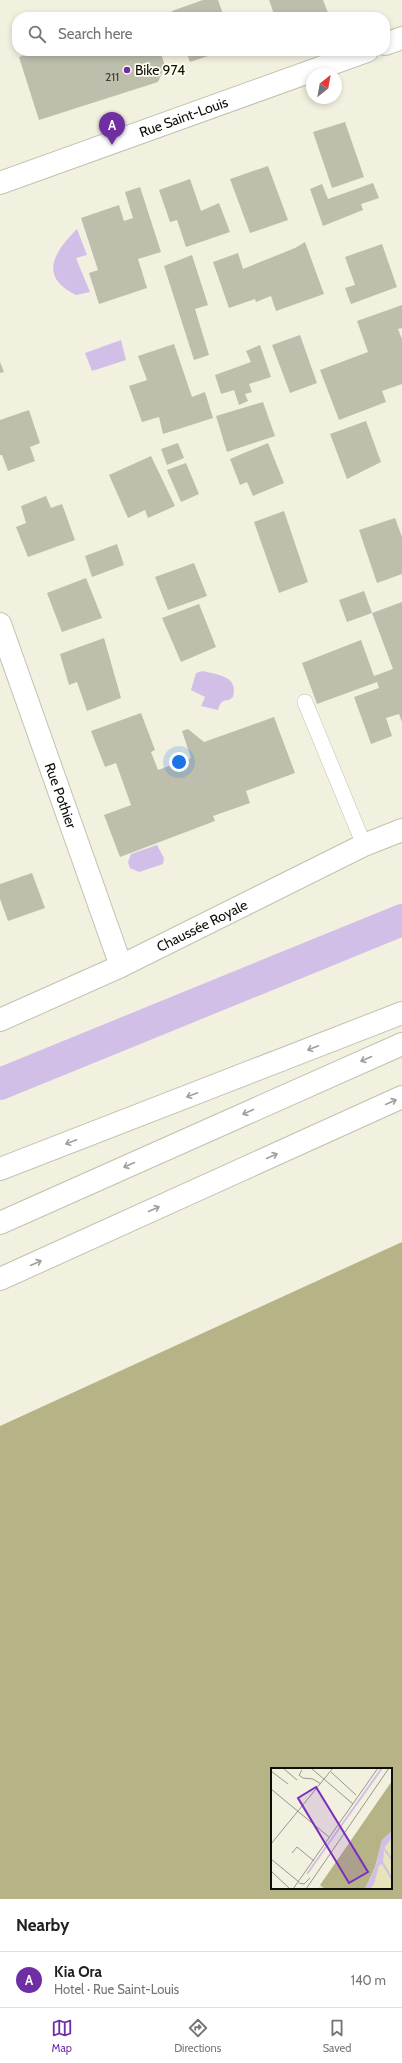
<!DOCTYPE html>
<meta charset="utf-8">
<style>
body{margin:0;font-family:Cabin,sans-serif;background:#f2f2f2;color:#202124}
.compass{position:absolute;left:306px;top:68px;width:36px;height:36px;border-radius:50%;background:#fff;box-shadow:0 2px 6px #0003;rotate:31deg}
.you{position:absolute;left:179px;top:762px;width:14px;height:14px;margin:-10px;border:3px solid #fff;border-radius:50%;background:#1a73e8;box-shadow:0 0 0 6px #1a73e833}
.badge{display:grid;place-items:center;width:26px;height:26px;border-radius:50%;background:#702ea3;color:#fff;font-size:13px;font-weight:700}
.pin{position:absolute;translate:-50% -33px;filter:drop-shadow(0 1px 2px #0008)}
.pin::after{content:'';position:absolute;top:21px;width:14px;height:12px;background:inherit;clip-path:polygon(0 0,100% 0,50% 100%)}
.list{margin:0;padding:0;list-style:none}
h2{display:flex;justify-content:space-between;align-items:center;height:52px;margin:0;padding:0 16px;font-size:17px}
h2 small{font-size:13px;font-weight:400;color:#757577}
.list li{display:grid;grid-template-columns:26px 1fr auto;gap:12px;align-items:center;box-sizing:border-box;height:56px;padding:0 16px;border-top:1px solid #e0e0e0}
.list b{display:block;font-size:15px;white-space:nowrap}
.list p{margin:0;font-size:13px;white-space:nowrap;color:#757577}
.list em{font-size:13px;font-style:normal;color:#757577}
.icon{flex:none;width:22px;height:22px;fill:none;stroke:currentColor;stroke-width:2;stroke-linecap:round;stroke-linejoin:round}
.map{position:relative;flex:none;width:402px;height:1899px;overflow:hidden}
.search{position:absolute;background:#fff;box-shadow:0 2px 6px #0003;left:12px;right:12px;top:12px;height:44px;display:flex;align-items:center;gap:10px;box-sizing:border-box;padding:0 14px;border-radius:16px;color:#757577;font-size:15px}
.sheet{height:108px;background:#fff}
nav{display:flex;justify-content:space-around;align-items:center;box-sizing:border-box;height:56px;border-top:1px solid #e0e0e0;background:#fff;font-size:11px;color:#757577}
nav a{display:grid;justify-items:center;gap:2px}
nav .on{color:#702ea3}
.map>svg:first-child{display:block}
.forest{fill:#b6b387;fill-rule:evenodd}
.water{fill:#d2bfe7}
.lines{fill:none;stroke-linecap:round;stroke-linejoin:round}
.canal{stroke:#d2bfe7;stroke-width:32}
.building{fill:#bebead}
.service-casing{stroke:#c2c2b1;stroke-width:16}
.minor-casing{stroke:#c2c2b1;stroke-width:24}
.tertiary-casing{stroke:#c2c2b1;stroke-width:24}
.primary-casing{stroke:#c2c2b1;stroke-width:24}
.trunk-casing{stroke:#c2c2b1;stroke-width:24}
.service{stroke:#fff;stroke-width:15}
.minor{stroke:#fff;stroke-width:22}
.tertiary{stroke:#fff;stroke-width:22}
.primary{stroke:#fff;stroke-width:22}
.trunk{stroke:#fff;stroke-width:22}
.oneway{stroke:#9f9f9d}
.poi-dot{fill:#702ea3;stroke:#fffef0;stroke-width:1.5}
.labels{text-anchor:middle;stroke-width:3.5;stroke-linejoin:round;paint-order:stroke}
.number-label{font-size:12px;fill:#3b3b32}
.poi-label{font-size:14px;fill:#0f0f09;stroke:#fffef0;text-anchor:start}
.street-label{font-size:14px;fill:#0f0f09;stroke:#fffef0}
.inset-river{fill:none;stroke:#d2bfe7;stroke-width:2}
.inset-road{fill:none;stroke:#97978a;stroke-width:1}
.view{fill:#7b2cbf;fill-opacity:0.15;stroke:#7b2cbf;stroke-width:2}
.inset-edge{fill:none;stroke:#0f0f09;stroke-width:2}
</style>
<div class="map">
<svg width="402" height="1899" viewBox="0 0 402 1899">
<rect width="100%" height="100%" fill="#f2f1e0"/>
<path class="forest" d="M402,1242V1899H0V1426ZM272,1769H391V1888H272Z"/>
<g class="water">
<path d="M77,229L87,255L76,258L90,292L76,295C38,277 54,252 77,229Z"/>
<polygon points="121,340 126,360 92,371 85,353"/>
<path d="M203,671C218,675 239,676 233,697L229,700C222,700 220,703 218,710L201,706L205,697L191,690L196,673Z"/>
<polygon points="157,845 164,858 163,864 139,872 130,868 128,862 131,854"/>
</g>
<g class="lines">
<polyline class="canal" points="0,1084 402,920"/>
</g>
<g class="building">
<polygon points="203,0 218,0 224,17 174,17 172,11"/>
<polygon points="269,0 323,0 328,13 316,17 275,17"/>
<polygon points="37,51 160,51 165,66 158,82 39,120 19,57"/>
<polygon points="186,51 223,51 190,62"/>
<polygon points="345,122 364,177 332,188 313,132"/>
<polygon points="268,166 288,220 250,233 230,179"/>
<polygon points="190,179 201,211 219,203 230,232 186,247 177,220 170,222 159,190"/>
<polygon points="373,183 379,198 361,204 363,210 323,226 310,189 322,184 328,199"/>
<polygon points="140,187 161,252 138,259 147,288 99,304 89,273 98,270 81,218 119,205 124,221 133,218 125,192"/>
<polygon points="305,242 324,294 276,311 271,296 256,302 255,299 229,308 213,262 238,253 243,269 295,248"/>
<polygon points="382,244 397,287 351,304 345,288 355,285 345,257"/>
<polygon points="192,255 208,305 195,309 209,355 194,360 164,266"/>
<polygon points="402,305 402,328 398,329 402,339 402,384 382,391 386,402 339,420 320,370 368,352 357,321"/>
<polygon points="300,335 317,383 290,393 272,345"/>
<polygon points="174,344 192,397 205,392 213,418 163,434 159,417 142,422 129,386 147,380 138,356"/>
<polygon points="260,345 271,377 249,384 252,392 245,394 248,401 239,405 234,390 221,394 215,375 251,362 246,351"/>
<polygon points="0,362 4,372 0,373"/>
<polygon points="263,402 275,436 227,452 216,416"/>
<polygon points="29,410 40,443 30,447 35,461 8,471 2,455 0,455 0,420"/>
<polygon points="366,421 381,462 347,479 330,434"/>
<polygon points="178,443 184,458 167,465 161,449"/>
<polygon points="268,443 284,483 253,496 247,482 240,485 230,459"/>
<polygon points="151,456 175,506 148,518 145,510 128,518 109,475"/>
<polygon points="186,463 199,494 181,502 167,470"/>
<polygon points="46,496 51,508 62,504 75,540 28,557 16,527 26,523 21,506"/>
<polygon points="284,511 308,582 279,593 254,522"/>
<polygon points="395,518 402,537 402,574 377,583 359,530"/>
<polygon points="117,544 124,565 92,577 85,556"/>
<polygon points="194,563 207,596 168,610 155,577"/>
<polygon points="86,578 102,618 62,632 47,593"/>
<polygon points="364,591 372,613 347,622 339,600"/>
<polygon points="402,602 402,722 399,714 386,718 392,736 371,744 354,697 379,688 377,682 317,704 302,663 361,640 374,676 393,669 372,613"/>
<polygon points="199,604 216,647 181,662 162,618"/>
<polygon points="104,638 121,698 87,711 77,682 69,685 60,654"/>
<polygon points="141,713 155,750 151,752 158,770 191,758 182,731 188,729 204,742 274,717 295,773 246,791 250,803 213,816 215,821 120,857 104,815 131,805 116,763 105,767 91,731"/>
<polygon points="32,873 45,908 8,921 0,899 0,884"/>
</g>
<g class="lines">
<defs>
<polyline id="service" points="305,702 364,845"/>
<g id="minor">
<path id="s1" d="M0,624L121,966"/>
</g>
<g id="tertiary">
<polyline points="385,44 402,38"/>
<path id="s2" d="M0,183L367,51"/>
</g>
<g id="primary">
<path id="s3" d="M0,1020L121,966L364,845L402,830"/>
</g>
<g id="trunk">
<polyline points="0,1169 402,1013"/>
<polyline points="0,1223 402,1044"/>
<polyline points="0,1279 402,1097"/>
</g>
</defs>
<use href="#service" class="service-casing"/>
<use href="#minor" class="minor-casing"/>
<use href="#tertiary" class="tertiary-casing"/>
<use href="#primary" class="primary-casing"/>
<use href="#trunk" class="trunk-casing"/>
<use href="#service" class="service"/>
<use href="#minor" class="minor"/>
<use href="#tertiary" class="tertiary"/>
<use href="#primary" class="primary"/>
<use href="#trunk" class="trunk"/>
</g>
<defs><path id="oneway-shaft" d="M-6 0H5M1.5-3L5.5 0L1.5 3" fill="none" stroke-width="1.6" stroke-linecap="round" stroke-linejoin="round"/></defs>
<g class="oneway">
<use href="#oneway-shaft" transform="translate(313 1048) rotate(159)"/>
<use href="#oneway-shaft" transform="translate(366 1059) rotate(156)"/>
<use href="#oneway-shaft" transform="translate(192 1095) rotate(159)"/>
<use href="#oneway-shaft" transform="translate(391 1102) rotate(-24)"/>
<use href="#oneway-shaft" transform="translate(248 1112) rotate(156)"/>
<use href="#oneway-shaft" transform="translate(71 1142) rotate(159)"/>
<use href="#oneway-shaft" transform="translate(272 1156) rotate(-24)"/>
<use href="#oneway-shaft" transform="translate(129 1165) rotate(156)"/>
<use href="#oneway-shaft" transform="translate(154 1209) rotate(-24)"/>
<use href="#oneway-shaft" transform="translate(36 1263) rotate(-24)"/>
</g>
<circle class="poi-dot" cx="127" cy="70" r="4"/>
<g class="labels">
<g class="number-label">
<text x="112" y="81">211</text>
</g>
<g class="poi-label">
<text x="135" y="75">Bike 974</text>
</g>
<g class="street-label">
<text dy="5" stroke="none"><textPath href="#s2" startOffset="195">Rue Saint-Louis</textPath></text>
<text dy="5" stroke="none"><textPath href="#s1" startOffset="182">Rue Pothier</textPath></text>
<text dy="5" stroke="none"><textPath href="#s3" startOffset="223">Chaussée Royale</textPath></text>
</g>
</g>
<g transform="translate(271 1768)">
<rect width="121" height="121" fill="#f2f1e0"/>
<path d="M121,13V121H47L55,110Z" fill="#e7e4b9"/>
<path d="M121,13V63L111,72L104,99L94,121H54L49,117Z" fill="#b6b387"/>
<path d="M121,63V70L113,80L112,95L108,98L103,116L99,121H94L104,100L111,72Z" fill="#d2bfe7"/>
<path class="inset-river" d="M112,79L121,92M111,94L121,111M36,106L111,0"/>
<path class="inset-road" d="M12,0L26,12M40,0L82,36M31,2L28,7L32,10L42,11L50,16M0,3L17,16M60,4L85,27M0,21L58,69M0,76L62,0M21,85L26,79L43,93M0,91L28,114M0,103L19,121M28,115L33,116L39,110M22,121L107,0M35,121L118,0"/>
<path class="view" d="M45,19L97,104L78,115L27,30Z"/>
<rect width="121" height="121" class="inset-edge"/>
</g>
</svg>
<svg class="compass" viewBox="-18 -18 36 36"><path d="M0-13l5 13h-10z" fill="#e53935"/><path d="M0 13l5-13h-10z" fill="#757577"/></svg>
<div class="you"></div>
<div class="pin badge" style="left:112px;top:145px">A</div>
<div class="search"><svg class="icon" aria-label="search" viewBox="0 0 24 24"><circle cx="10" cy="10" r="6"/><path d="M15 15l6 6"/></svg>Search here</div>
</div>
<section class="sheet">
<h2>Nearby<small></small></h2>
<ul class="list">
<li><span class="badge">A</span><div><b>Kia Ora</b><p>Hotel · Rue Saint-Louis</p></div><em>140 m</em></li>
</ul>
</section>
<nav>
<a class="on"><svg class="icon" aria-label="map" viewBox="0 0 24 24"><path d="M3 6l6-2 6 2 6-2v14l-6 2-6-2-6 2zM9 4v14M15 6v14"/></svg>Map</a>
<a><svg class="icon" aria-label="directions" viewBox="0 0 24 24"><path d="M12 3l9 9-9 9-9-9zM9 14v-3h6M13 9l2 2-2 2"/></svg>Directions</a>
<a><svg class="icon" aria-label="saved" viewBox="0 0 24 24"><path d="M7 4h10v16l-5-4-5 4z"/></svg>Saved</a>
</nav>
